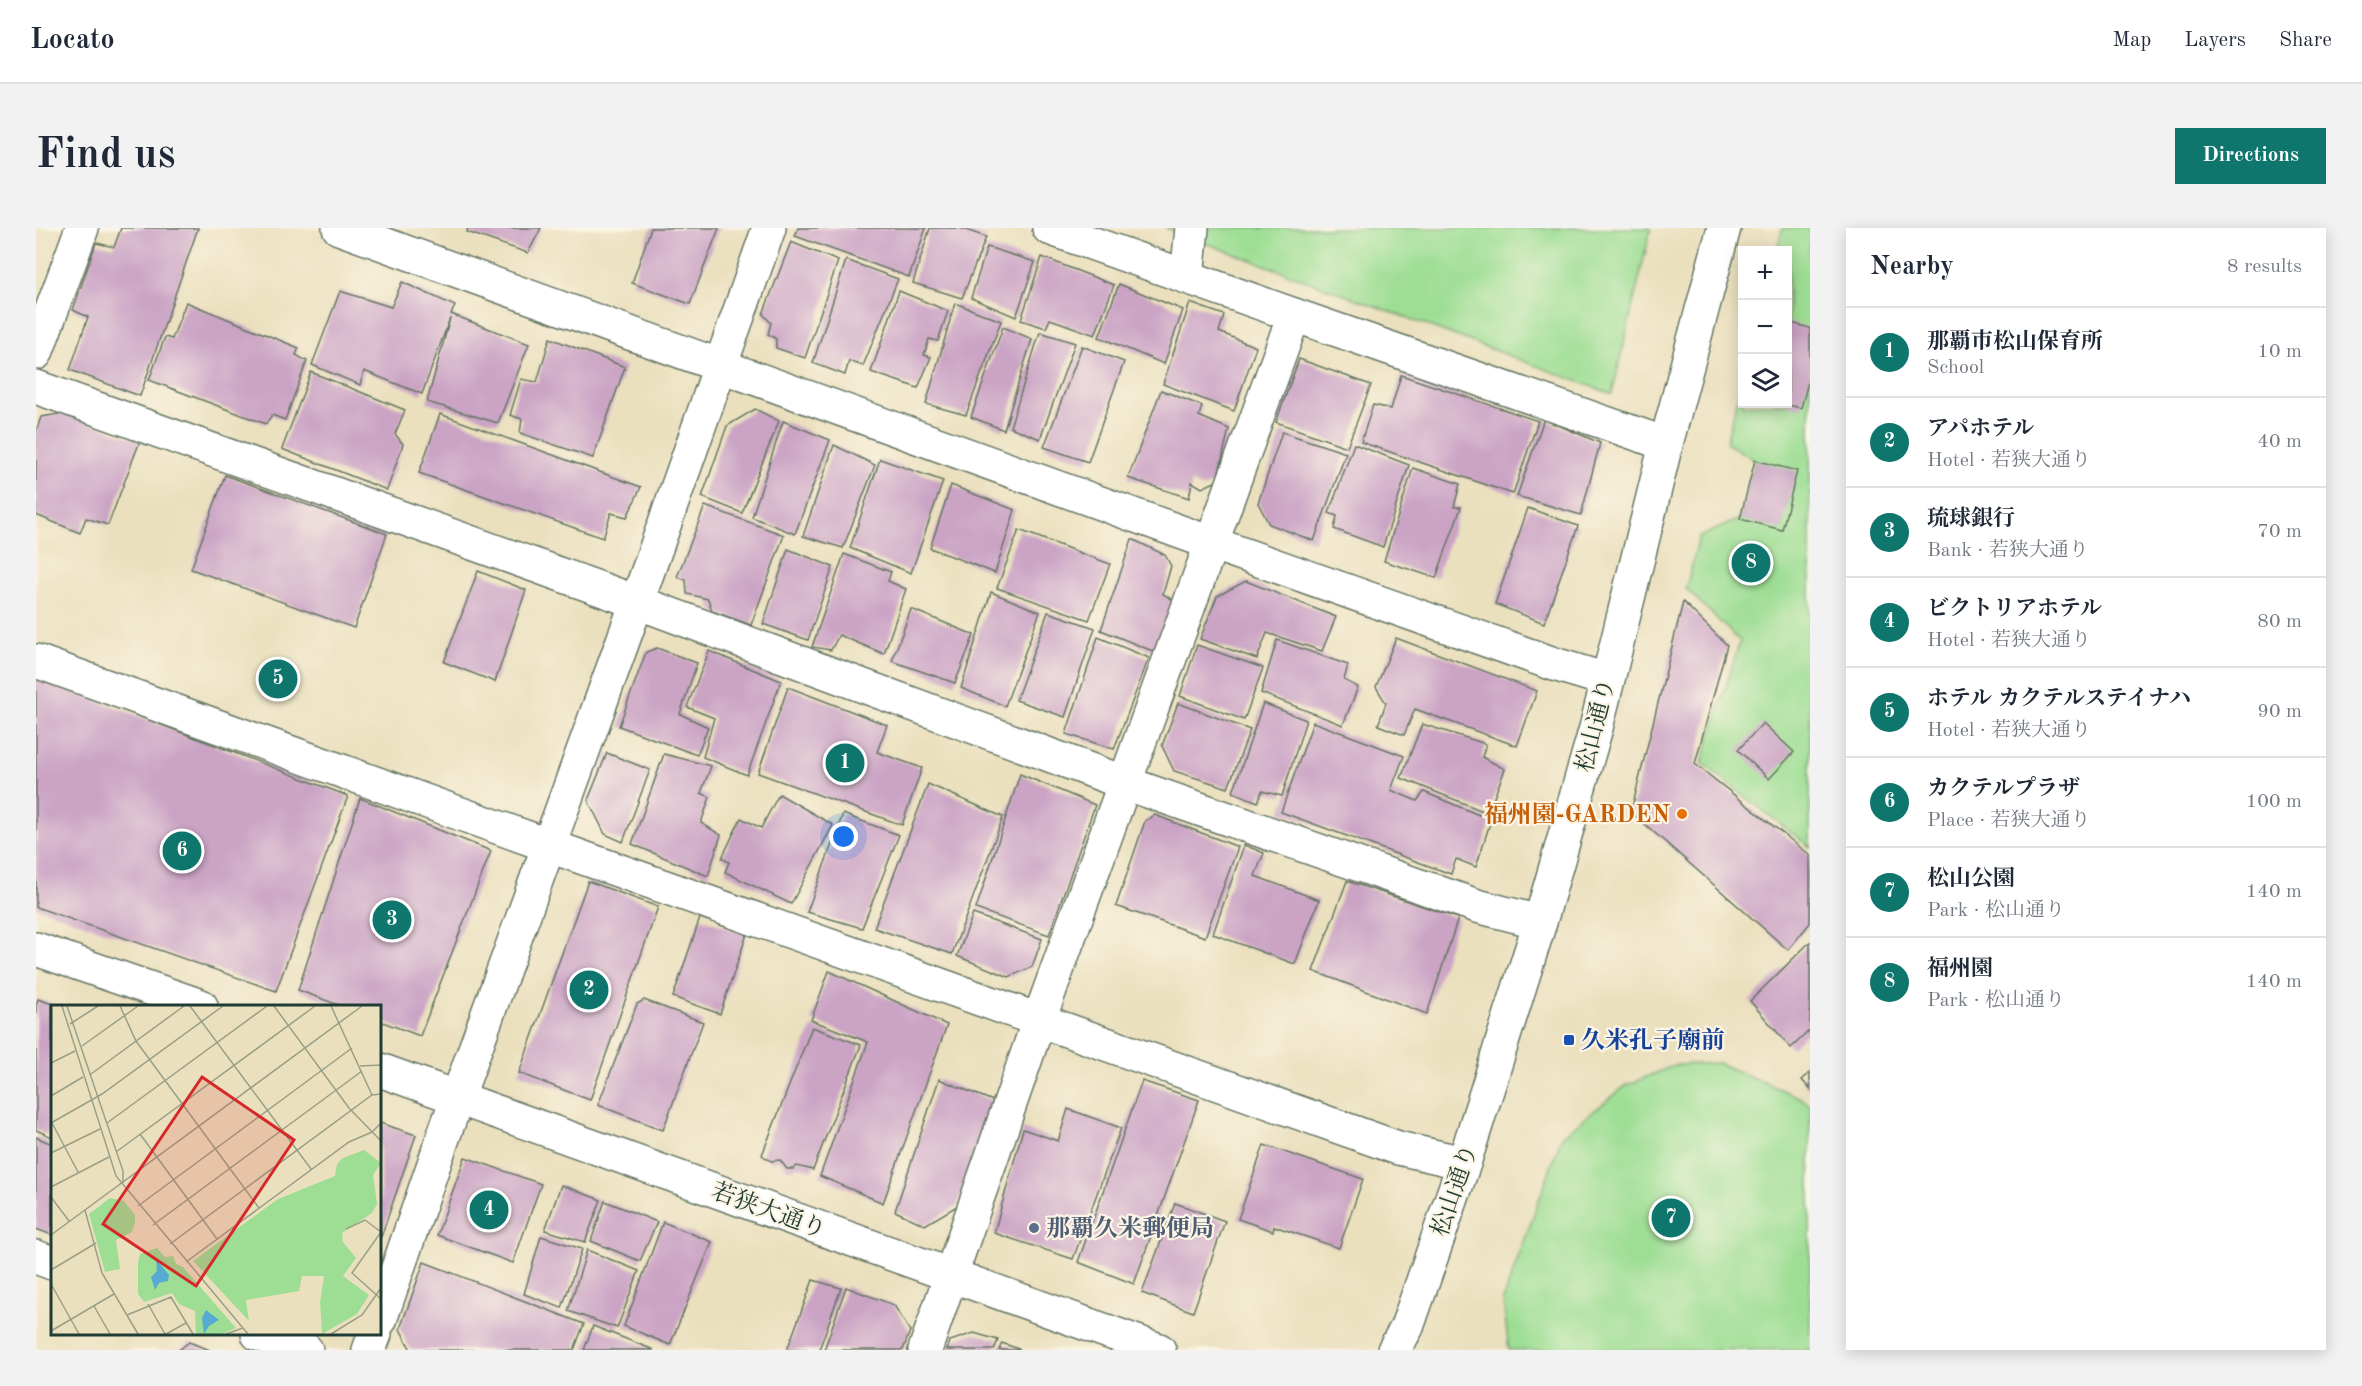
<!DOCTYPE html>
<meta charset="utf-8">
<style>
body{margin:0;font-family:"Old Standard TT","Noto Serif JP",serif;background:#f2f2f3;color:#1f2937}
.controls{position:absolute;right:18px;top:18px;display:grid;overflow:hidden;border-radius:0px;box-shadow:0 3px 15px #0003}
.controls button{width:54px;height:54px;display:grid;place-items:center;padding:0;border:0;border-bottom:2px solid #e0e1e3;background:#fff;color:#1f2937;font:30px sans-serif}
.you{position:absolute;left:808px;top:609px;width:21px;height:21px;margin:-15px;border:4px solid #fff;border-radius:50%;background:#1a73e8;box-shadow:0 0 0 9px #1a73e833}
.badge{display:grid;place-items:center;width:39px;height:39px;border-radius:50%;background:#0f766e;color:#fff;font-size:20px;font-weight:700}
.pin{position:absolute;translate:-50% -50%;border:3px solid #fff;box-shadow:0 2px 6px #0006}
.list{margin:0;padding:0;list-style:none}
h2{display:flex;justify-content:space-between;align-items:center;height:78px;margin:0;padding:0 24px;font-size:26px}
h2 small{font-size:20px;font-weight:400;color:#747a83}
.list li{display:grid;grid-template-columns:39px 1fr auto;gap:18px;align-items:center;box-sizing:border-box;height:90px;padding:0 24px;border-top:2px solid #e0e1e3}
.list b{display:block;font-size:22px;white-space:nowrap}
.list p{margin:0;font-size:20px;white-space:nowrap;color:#747a83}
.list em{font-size:20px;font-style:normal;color:#747a83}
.icon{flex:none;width:33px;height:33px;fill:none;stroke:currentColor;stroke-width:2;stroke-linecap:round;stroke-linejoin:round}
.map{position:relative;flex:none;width:1774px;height:1122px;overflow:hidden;border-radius:0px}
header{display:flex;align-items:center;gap:36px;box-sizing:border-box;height:84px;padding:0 30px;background:#fff;border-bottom:2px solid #e0e1e3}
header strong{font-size:28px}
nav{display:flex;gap:33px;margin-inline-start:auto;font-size:21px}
.intro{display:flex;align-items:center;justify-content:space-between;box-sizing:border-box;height:144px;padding:0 36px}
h1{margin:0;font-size:42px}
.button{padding:15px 27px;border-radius:0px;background:#0f766e;color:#fff;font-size:21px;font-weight:700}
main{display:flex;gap:36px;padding:0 36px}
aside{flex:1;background:#fff;border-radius:0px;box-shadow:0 3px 15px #0003}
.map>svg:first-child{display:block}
.green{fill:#9ede94;stroke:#5e8e64;stroke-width:1.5}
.building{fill:#caa3c5}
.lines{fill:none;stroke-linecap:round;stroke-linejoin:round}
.minor-casing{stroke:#667664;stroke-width:36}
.major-casing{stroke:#667664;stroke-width:36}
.minor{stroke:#fff;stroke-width:33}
.major{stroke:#fff;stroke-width:33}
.food-dot{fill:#e8710a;stroke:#fcf5e5;stroke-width:2}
.transit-dot{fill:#1a4fb4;stroke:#fcf5e5;stroke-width:2}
.service-dot{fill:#5c6f8a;stroke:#fcf5e5;stroke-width:2}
.labels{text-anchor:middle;stroke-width:4.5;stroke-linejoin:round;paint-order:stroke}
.street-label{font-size:24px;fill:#1f3d34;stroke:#fcf5e5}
.food-label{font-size:24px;font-weight:bold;fill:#c56008;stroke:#fcf5e5;text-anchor:end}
.transit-label{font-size:24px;font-weight:bold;fill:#164399;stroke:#fcf5e5;text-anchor:start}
.service-label{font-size:24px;font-weight:bold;fill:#4e5e75;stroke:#fcf5e5;text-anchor:start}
.inset-road{fill:none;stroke:#999f87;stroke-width:1.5}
.view{fill:#d62828;fill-opacity:0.15;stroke:#d62828;stroke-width:3}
.inset-edge{fill:none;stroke:#1f3d34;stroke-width:3}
</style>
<header>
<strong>Locato</strong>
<nav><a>Map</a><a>Layers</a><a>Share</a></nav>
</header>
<div class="intro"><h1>Find us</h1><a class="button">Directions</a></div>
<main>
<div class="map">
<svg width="1774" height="1122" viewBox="0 0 1774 1122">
<rect width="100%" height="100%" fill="#fcf5e5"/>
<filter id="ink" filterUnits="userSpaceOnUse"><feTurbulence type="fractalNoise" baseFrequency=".0167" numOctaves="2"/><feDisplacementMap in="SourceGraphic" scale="12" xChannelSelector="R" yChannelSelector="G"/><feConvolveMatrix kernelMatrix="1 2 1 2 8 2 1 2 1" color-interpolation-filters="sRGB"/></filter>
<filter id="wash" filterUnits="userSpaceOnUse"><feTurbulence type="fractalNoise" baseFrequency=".008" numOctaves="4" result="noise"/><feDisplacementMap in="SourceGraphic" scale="24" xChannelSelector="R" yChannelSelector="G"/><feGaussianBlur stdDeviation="1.35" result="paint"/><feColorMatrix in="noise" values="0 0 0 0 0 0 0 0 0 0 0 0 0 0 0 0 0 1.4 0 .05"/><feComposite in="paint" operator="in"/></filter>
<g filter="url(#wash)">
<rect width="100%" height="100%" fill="#eae0be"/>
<g class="green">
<polygon points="1129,0 1615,0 1576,166"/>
<polygon points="1747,0 1774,0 1774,619 1666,535 1704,413 1650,361 1663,309 1704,291 1719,232 1690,215 1706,153 1706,176 1752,176 1752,22 1741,22"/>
<polygon points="1682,835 1765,870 1774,877 1774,1122 1473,1122 1467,1072 1526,908 1591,857 1639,837"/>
</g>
<g id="blocks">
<g class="building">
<polygon points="85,0 162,0 104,168 34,142 52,89 37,82 60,15 78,19"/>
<polygon points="432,0 505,0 492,25 431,4"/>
<polygon points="615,0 683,0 654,76 596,55"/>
<polygon points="762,0 890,0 873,49 759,8"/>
<polygon points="894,0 924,0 950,9 926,70 877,55"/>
<polygon points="755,14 802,33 769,130 740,120 740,111 732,106 735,95 727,86"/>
<polygon points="951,19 999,34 980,89 935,70"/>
<polygon points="1006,29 1078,57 1059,107 1014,91 1010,100 985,92"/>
<polygon points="810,32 862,51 827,138 813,133 809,147 777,135"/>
<polygon points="366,54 419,78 415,86 493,116 462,195 391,174 414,90 386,166 328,143 324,157 276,137 304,63 355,79"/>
<polygon points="1083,56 1147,82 1128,136 1063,109"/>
<polygon points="863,63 912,83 902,113 893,111 888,127 895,129 882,160 835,144"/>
<polygon points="150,74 263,120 260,127 271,133 249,192 236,187 230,196 113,152 129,109 136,111"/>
<polygon points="919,75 965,93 930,187 890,176"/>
<polygon points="1154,75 1188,87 1183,104 1220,119 1198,183 1127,156"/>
<polygon points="1752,94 1774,100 1774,147 1765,180 1752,177"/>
<polygon points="967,99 996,111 968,202 935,189"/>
<polygon points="1004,104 1039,115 1004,211 974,199"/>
<polygon points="514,110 589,139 557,230 484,205 486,191 474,187 485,151 501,154"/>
<polygon points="1046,118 1088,134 1052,234 1008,219"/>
<polygon points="1263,131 1335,157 1311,219 1240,194"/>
<polygon points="275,144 369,182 359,206 367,216 351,262 246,221"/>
<polygon points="1365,147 1502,193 1477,266 1325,214 1337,177 1355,181"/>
<polygon points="1125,162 1166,178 1163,188 1193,201 1181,253 1166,260 1156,254 1153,270 1092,250"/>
<polygon points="719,181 743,193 706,285 666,269 691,198"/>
<polygon points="29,185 104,213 72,297 50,290 44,305 0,287 0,204 5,189"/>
<polygon points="404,186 605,259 591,289 575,285 567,310 383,245"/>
<polygon points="1508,191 1564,215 1545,287 1481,268"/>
<polygon points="747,193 794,212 759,306 716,289"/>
<polygon points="1246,204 1310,225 1278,313 1233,296 1222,275"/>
<polygon points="1318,216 1373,237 1347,319 1298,301 1301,288 1293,285"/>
<polygon points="798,217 839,237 807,320 767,308"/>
<polygon points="844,231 907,253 875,345 814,320"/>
<polygon points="1719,232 1761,243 1746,302 1704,291"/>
<polygon points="1377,240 1424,256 1418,279 1425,279 1400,350 1348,333"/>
<polygon points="189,247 351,306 318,400 155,341"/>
<polygon points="915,257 979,282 959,345 894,320"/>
<polygon points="669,278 748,307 715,397 676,383 672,371 651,366 650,352 641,349"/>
<polygon points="1492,280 1542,298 1508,395 1459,376"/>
<polygon points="983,302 1074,336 1053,392 961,360"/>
<polygon points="1096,311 1129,327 1135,338 1127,366 1139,373 1119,424 1065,402"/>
<polygon points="752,321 797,339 772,412 727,396"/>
<polygon points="808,326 855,344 852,353 870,361 848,426 803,407 795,422 776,419"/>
<polygon points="442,343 490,362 459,454 408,434"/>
<polygon points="1210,353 1300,389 1286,423 1231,405 1221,431 1164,411 1181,368"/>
<polygon points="955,364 1004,384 969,478 925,460"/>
<polygon points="1647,374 1691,417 1659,536 1774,627 1774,695 1752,722 1595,584"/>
<polygon points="875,381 938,407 919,455 856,433"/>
<polygon points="1012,384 1059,400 1029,489 980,472"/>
<polygon points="1062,409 1113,430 1078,521 1030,506"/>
<polygon points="1360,410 1501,463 1481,518 1379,481 1368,507 1342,497 1350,475 1340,459"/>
<polygon points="1241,412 1312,437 1308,452 1322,459 1307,497 1225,465"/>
<polygon points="1161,417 1227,440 1208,492 1144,468"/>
<polygon points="621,420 661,435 644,486 672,499 661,527 583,498 610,424"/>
<polygon points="673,423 745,453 711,547 667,529 678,490 651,479"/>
<polygon points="0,449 312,568 240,763 0,679"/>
<polygon points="752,459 851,497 841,524 886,540 866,597 722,545"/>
<polygon points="1142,475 1214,502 1192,560 1138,543 1126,518"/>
<polygon points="1227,475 1270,492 1246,568 1226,563 1222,574 1197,564"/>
<polygon points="1277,494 1368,528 1355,562 1381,573 1388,564 1455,592 1440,639 1420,631 1415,646 1245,584"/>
<polygon points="1727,495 1758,524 1733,551 1702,522"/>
<polygon points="1386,496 1450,516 1446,529 1469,541 1452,585 1365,550"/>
<polygon points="571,525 614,542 587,614 569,606 552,572"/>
<polygon points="628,526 675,538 665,565 674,569 665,595 685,607 672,648 596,616"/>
<polygon points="984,546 1059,577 1013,707 940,681"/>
<polygon points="892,556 967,589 916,726 838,700"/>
<polygon points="743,566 797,597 755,676 689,644 693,634 686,630 705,590 725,600"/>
<polygon points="324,570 455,623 384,808 344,793 344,778 305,778 262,762"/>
<polygon points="807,586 863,607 826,700 771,684"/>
<polygon points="1119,587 1202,619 1169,709 1080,678 1109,593"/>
<polygon points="1208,617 1228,625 1219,648 1283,672 1259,736 1177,706"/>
<polygon points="552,653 622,679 554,872 483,845"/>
<polygon points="1311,653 1422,690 1391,786 1277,743"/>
<polygon points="937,686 1006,711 996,739 973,749 921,728"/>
<polygon points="664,690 711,706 684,786 637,769"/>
<polygon points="1774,714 1774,802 1755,820 1714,773"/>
<polygon points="793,743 911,797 847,975 784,948 832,814 775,792"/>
<polygon points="2,771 22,778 16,778 16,909 0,902 0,777"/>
<polygon points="608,772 667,794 627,902 562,877 601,776"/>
<polygon points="776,799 825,817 777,942 761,938 757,941 751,941 744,932 735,933 726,927"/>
<polygon points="1774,845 1774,861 1766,852"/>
<polygon points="903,851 957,873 921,978 889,997 859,983"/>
<polygon points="1106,853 1163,872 1098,1056 1042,1034"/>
<polygon points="1032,881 1085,900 1037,1031 958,1005 987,901 1022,913"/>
<polygon points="344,895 380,907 345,1009 344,1009"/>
<polygon points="0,909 16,916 16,1007 0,1001"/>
<polygon points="1228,917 1327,951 1303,1020 1238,998 1237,1003 1202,991"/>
<polygon points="429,929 505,956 477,1035 401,1007"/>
<polygon points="525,957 565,972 549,1014 509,1002"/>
<polygon points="569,973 621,994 604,1033 555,1013"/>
<polygon points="1139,975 1189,993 1157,1084 1106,1065"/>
<polygon points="627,994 676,1014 634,1117 588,1098"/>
<polygon points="505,1008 546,1021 526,1080 488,1066"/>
<polygon points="551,1022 603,1043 581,1100 532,1083"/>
<polygon points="388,1034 548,1096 538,1122 375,1122 364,1101"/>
<polygon points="777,1052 805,1060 783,1122 751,1122"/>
<polygon points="810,1059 858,1077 874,1103 867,1122 788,1122"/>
<polygon points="557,1098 618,1122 548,1122"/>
<polygon points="938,1105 962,1112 958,1122 911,1122 914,1113"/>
<polygon points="153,1114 174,1122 143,1122"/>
<polygon points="966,1115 985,1122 963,1122"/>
</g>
</g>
</g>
<g filter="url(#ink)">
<use href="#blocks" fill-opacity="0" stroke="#667664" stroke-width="1.5"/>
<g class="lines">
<defs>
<g id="minor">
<polyline points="303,0 1175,315 1518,436 1571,452"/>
<polyline points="1013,0 1258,87 1630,216"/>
<polyline points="1151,49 1156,0"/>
<polyline points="0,125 46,0"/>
<polyline points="0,159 601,374 1089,555 1441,678 1504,694"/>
<polyline points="0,433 514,618 1362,920 1428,935"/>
<polyline points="0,1029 16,1035"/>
<polyline points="344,1092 409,904 601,374 733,0"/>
<polyline points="222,1106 270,1122"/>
<polyline points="333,1122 339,1106"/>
<polyline points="889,1122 1003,792 1258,87"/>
<polyline points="1358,1122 1371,1099 1428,935 1504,694 1560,500 1630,216 1688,0"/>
</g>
<g id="major">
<polyline points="0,721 165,778"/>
<polyline points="344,842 1123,1122"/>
</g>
</defs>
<use href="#minor" class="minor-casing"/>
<use href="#major" class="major-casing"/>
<use href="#minor" class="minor"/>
<use href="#major" class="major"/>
</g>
</g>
<circle class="food-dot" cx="1646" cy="586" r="6"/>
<rect class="transit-dot" x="1527" y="806" width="12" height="12" rx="3"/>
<circle class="service-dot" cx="998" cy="1000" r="6"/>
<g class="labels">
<g class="street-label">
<text transform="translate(1559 497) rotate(-76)" y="8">松山通り</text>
<text transform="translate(1418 962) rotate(-71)" y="8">松山通り</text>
<text transform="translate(733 982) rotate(20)" y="8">若狭大通り</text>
</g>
<g class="food-label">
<text x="1634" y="594">福州園-GARDEN</text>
</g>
<g class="transit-label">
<text x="1545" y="820">久米孔子廟前</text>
</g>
<g class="service-label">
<text x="1010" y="1008">那覇久米郵便局</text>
</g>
</g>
<g transform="translate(15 777)">
<rect width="330" height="330" fill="#eae0be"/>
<path d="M313,145L330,158L322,170L326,199L321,208L291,228L292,237L305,253L292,271L318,290L306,309L271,329L269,297L273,271H251L248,286L195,295L198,316L142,256L227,194L284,171L286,159L292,153ZM59,193L73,196L84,210V218L81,227L65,235L69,264L54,267L38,209ZM106,243L114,252L122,251L125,259L132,262L185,323L171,329H145L144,306L128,299L121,288L93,297L87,289V257L89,249Z" fill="#9ede94"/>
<path d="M105,254L118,270L117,276L108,278L104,285L100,272L106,266ZM155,305L168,315L158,321L153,329L151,313Z" fill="#56abd2"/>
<path class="inset-road" d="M11,1L65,171L197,329M16,1L72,166V178M69,1L85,36L208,203M139,1L260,164M223,1L298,103L330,136M280,1L321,90M19,19L47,1M31,41L87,1M0,58L24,46M309,61L330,60M40,69L133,1M0,91L32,72M0,116L27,167M0,118L51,89L172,1M56,118L216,1M89,129L166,234M65,147L264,1M0,148L49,124M0,182L58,152M0,192L18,216M87,201L301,43M34,205L51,268L87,329M102,220L311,66M295,224L314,215L330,227M330,227L301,268L330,294M0,230L311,1M119,239L321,90L330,89M135,257L298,137L321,127L330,118M0,265L45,238M0,279L28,329M97,299L114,329M43,301L59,329M76,310L120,292L142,329M0,326L63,289M115,329L135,318M175,329L192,323M280,329L311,310L330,283"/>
<path class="view" d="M151,72L243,135L145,281L52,219Z"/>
<rect width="330" height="330" class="inset-edge"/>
</g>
</svg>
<div class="controls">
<button>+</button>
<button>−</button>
<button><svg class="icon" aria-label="layers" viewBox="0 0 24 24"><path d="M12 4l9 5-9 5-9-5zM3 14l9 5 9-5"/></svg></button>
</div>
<div class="you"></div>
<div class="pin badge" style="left:809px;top:535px">1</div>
<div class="pin badge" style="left:553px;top:762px">2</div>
<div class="pin badge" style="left:356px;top:692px">3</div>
<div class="pin badge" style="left:453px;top:982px">4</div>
<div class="pin badge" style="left:242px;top:451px">5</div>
<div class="pin badge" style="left:146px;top:623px">6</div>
<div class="pin badge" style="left:1635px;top:990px">7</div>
<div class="pin badge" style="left:1715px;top:335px">8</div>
</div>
<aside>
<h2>Nearby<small>8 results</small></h2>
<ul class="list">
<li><span class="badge">1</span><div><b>那覇市松山保育所</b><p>School</p></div><em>10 m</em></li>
<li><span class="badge">2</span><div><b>アパホテル</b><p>Hotel · 若狭大通り</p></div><em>40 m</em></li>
<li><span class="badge">3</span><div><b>琉球銀行</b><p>Bank · 若狭大通り</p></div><em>70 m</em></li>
<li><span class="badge">4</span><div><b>ビクトリアホテル</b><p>Hotel · 若狭大通り</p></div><em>80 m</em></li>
<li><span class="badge">5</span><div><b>ホテル カクテルステイナハ</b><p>Hotel · 若狭大通り</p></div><em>90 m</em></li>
<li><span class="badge">6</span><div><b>カクテルプラザ</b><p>Place · 若狭大通り</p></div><em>100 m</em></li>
<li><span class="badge">7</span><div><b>松山公園</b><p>Park · 松山通り</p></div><em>140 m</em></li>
<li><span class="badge">8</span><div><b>福州園</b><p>Park · 松山通り</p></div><em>140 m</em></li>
</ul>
</aside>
</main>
